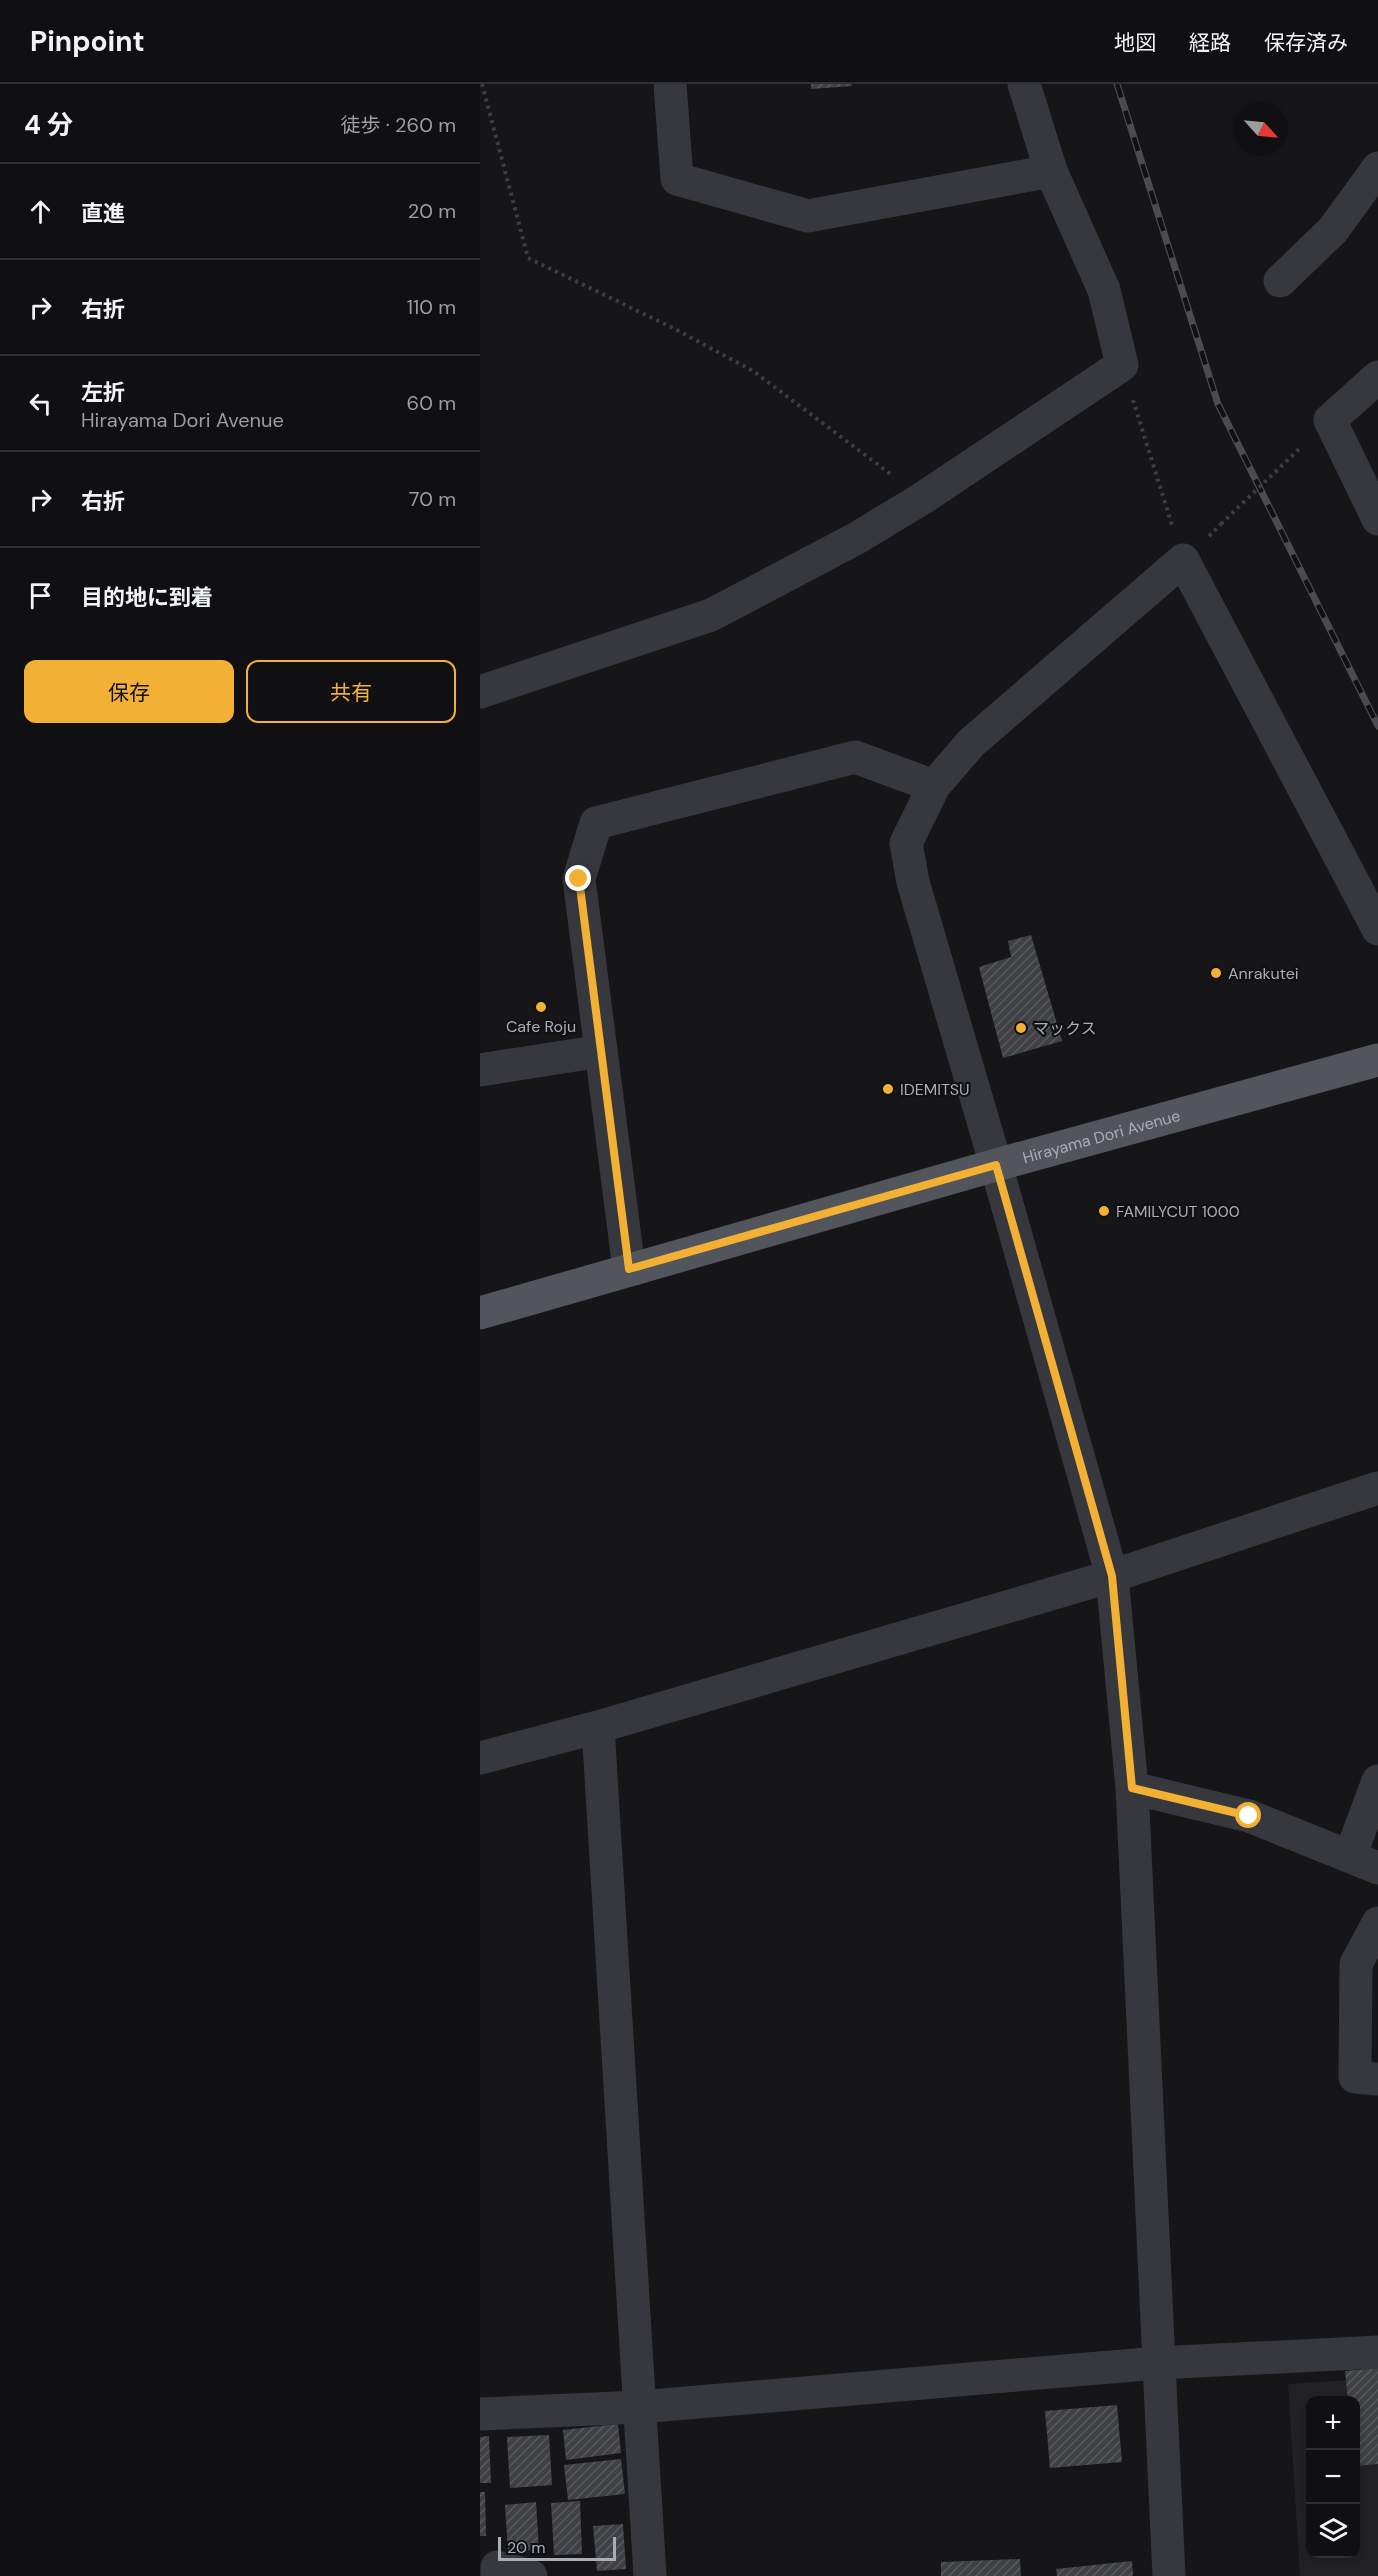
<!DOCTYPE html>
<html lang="ja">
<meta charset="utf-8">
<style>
body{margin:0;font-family:"DM Sans","Noto Sans JP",sans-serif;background:#1e1e20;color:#f1f3f6}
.controls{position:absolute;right:18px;bottom:18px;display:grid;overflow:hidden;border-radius:12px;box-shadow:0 3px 9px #0003}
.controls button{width:54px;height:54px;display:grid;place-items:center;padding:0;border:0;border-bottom:2px solid #303032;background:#101012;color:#f1f3f6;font:30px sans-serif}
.compass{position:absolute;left:754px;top:18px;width:54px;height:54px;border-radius:50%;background:#101012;box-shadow:0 3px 9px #0003;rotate:117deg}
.scale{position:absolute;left:18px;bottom:15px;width:118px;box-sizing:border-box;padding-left:6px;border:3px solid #a8adb8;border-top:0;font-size:16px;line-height:21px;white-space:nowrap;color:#a8adb8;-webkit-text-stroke:4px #111113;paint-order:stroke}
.stop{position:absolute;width:18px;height:18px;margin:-14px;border:4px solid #f2b134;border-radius:50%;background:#fff}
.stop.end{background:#f2b134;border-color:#fff;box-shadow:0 2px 6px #0008}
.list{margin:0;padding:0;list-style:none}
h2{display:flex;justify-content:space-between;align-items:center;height:78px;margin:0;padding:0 24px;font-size:26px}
h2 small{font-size:20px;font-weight:400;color:#9c9d9f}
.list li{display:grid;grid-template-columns:39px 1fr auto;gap:18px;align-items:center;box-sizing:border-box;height:96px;padding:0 24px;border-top:2px solid #303032}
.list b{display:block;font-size:22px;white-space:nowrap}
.list p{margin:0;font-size:20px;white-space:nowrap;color:#9c9d9f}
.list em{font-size:20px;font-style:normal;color:#9c9d9f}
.actions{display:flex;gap:12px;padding:18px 24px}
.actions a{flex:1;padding:14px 0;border:2px solid #f2b134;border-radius:12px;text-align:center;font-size:21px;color:#f2b134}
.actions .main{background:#f2b134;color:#111}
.icon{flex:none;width:33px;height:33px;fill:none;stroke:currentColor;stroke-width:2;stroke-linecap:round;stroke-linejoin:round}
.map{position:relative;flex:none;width:898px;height:2492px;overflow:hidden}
header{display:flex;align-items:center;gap:36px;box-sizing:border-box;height:84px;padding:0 30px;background:#101012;border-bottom:2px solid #303032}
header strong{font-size:28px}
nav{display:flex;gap:33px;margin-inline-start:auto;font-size:21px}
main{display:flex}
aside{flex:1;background:#101012}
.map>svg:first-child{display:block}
.built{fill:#222225;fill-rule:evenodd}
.building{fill:url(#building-hatch)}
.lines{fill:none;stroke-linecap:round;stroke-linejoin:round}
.path{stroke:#3d3f44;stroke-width:4;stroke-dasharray:3 4.5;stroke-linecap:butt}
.minor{stroke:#37383d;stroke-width:33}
.major{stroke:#53555c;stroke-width:33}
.rail-casing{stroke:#4a4c52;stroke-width:7}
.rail{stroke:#111113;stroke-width:4.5;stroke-dasharray:14;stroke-linecap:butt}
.path-bridge{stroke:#3d3f44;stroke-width:4;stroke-dasharray:3 4.5;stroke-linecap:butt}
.route{stroke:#f2b134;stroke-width:8}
.poi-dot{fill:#f2b134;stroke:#111113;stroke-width:2}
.labels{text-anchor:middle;stroke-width:4.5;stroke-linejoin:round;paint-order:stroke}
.poi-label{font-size:16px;fill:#a8adb8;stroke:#111113;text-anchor:start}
.street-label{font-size:16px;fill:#a8adb8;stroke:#111113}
</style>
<header>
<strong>Pinpoint</strong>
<nav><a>地図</a><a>経路</a><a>保存済み</a></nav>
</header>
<main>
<aside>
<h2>4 分<small>徒歩 · 260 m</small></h2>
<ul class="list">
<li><svg class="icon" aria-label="ahead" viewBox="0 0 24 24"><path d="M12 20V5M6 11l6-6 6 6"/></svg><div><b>直進</b></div><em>20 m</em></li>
<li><svg class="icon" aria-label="right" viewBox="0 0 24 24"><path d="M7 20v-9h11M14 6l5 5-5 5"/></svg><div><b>右折</b></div><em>110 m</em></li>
<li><svg class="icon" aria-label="left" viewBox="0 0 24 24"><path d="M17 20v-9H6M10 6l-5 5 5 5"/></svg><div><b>左折</b><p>Hirayama Dori Avenue</p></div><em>60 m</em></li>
<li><svg class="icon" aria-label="right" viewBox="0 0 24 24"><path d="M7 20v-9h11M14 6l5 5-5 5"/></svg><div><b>右折</b></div><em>70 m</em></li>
<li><svg class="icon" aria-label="arrive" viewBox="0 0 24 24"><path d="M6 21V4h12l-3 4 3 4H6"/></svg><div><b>目的地に到着</b></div></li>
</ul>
<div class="actions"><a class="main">保存</a><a>共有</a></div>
</aside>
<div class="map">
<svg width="898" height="2492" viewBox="0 0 898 2492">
<defs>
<pattern id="building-hatch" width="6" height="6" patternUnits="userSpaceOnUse" patternTransform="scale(1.5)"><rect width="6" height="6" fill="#404145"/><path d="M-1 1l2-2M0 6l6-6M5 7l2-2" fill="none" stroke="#595a5e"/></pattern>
</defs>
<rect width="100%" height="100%" fill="#161618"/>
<path class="built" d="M898,2294V2492H820L808,2300ZM830,2316H876V2470H830Z"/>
<g class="building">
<polygon points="331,0 372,0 372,2 331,5"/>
<polygon points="551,851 582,957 523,974 499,883 531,873 528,857"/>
<polygon points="898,2284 898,2380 876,2382 876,2316 868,2316 865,2287"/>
<polygon points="637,2321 642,2378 570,2384 565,2327"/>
<polygon points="138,2340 141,2369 86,2376 83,2346"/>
<polygon points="69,2351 72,2401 30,2404 27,2353"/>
<polygon points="9,2352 11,2399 0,2399 0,2353"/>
<polygon points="141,2375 145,2410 88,2416 84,2381"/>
<polygon points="0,2408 5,2408 6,2452 0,2452"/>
<polygon points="100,2417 102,2470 74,2471 71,2419"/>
<polygon points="56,2418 59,2466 28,2468 25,2421"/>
<polygon points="143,2440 146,2485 117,2487 113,2442"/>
<polygon points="540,2475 541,2492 461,2492 461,2478"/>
<polygon points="652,2477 653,2492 577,2492 576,2485"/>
</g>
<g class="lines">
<g class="path">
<polyline points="2,0 48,174 195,245 273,287 412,391"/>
<polyline points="653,316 692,441"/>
<polyline points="729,452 741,440"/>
</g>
<g class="minor">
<polyline points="190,0 197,95 328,132 571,87"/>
<polyline points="800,197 853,146 898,84"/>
<polyline points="898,293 850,336 898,435"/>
<polyline points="0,608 231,531 377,454 443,414 642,281 624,206 571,87 544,0"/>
<polyline points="0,986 121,967"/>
<polyline points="149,1185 99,795 116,739 375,673 454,702"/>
<polyline points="118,1643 170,2492"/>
<polyline points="0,1674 118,1643 632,1492 898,1404"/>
<polyline points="652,1704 769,1732 898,1784"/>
<polyline points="870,1772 898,1697"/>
<polyline points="898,1839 876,1880 875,1993 898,1995"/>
<polyline points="0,2330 159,2323 678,2279 898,2268"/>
<polyline points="17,2492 17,2483 51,2492"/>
<polyline points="689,2492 652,1704 632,1492 516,1081 433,798 426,759 454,702 491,659 703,476 898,845"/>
</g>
<path class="major" id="s1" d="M0,1229L516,1081L898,976"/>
<defs>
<polyline id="rail" points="637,0 738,320 898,642"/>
</defs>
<use href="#rail" class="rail-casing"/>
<use href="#rail" class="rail"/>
<polyline class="path-bridge" points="741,440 819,365"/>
</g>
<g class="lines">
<polyline class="route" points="99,795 149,1185 516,1081 632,1492 652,1704 769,1732"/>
</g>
<g class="poi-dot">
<circle cx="736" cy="889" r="6"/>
<circle cx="61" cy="923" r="6"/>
<circle cx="541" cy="944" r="6"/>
<circle cx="408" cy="1005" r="6"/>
<circle cx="624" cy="1127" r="6"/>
</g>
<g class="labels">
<g class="poi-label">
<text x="748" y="895">Anrakutei</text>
<text x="61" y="948" text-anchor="middle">Cafe Roju</text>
<text x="553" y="950">マックス</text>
<text x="420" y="1011">IDEMITSU</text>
<text x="636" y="1133">FAMILYCUT 1000</text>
</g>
<g class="street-label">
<text dy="6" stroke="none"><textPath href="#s1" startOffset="646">Hirayama Dori Avenue</textPath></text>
</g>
</g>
</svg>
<div class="controls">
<button>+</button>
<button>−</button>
<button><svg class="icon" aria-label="layers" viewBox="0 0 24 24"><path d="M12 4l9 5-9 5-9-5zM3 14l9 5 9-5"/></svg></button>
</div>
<svg class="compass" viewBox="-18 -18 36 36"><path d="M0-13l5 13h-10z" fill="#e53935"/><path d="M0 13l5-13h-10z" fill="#9c9d9f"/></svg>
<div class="scale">20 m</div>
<div class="stop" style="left:769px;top:1732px"></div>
<div class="stop end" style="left:99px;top:795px"></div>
</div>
</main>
